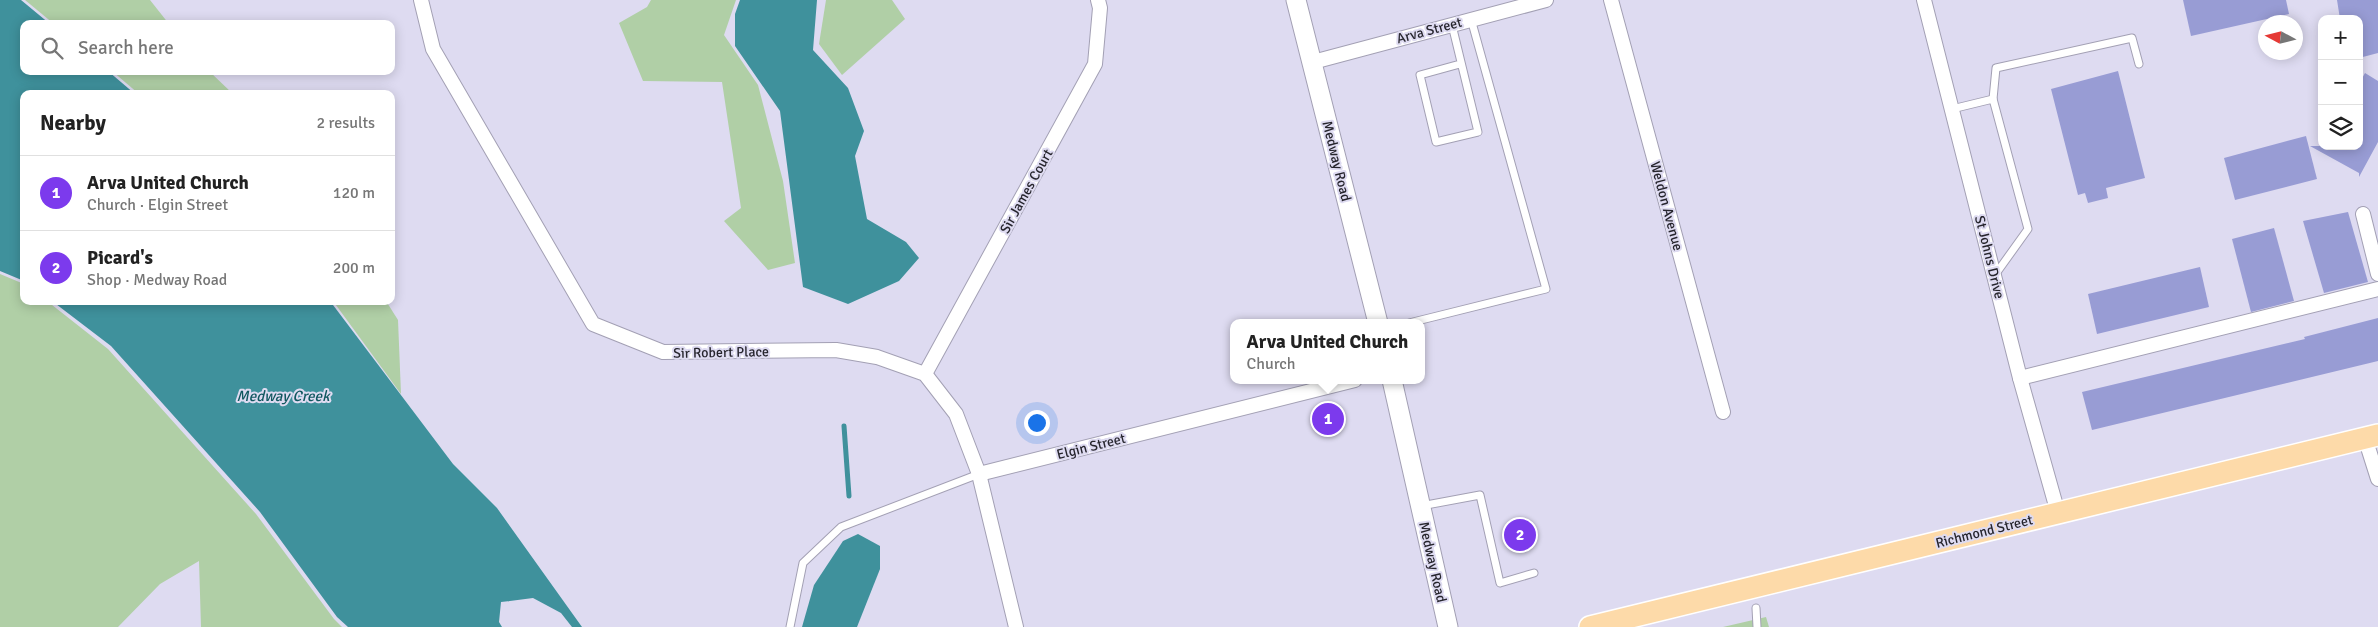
<!DOCTYPE html>
<meta charset="utf-8">
<style>
body{margin:0;font-family:Signika,sans-serif;background:#f6f6f6;color:#222}
.controls{position:absolute;right:15px;top:15px;display:grid;overflow:hidden;border-radius:10px;box-shadow:0 2px 12px #0003}
.controls button{width:45px;height:45px;display:grid;place-items:center;padding:0;border:0;border-bottom:1px solid #e0e0e0;background:#fff;color:#222;font:25px sans-serif}
.compass{position:absolute;left:2258px;top:15px;width:45px;height:45px;border-radius:50%;background:#fff;box-shadow:0 2px 12px #0003;rotate:277deg}
.you{position:absolute;left:1036px;top:422px;width:18px;height:18px;margin:-12px;border:4px solid #fff;border-radius:50%;background:#1a73e8;box-shadow:0 0 0 8px #1a73e833}
.badge{display:grid;place-items:center;width:32px;height:32px;border-radius:50%;background:#7c3aed;color:#fff;font-size:16px;font-weight:700}
.pin{position:absolute;translate:-50% -50%;border:2px solid #fff;box-shadow:0 1px 5px #0006}
.popup{position:absolute;left:1230px;top:319px;width:195px;height:65px;box-sizing:border-box;display:grid;place-content:center;border-radius:10px;background:#fff;filter:drop-shadow(0 1px 4px #0005);font-size:16px;white-space:nowrap;color:#767676}
.popup b{font-size:19px;color:#222}
.popup::after{content:'';position:absolute;left:50%;top:100%;margin-left:-10px;border:10px solid transparent;border-top-color:#fff}
.list{margin:0;padding:0;list-style:none}
h2{display:flex;justify-content:space-between;align-items:center;height:65px;margin:0;padding:0 20px;font-size:21px}
h2 small{font-size:16px;font-weight:400;color:#767676}
.list li{display:grid;grid-template-columns:32px 1fr auto;gap:15px;align-items:center;box-sizing:border-box;height:75px;padding:0 20px;border-top:1px solid #e0e0e0}
.list b{display:block;font-size:19px;white-space:nowrap}
.list p{margin:0;font-size:16px;white-space:nowrap;color:#767676}
.list em{font-size:16px;font-style:normal;color:#767676}
.icon{flex:none;width:28px;height:28px;fill:none;stroke:currentColor;stroke-width:2;stroke-linecap:round;stroke-linejoin:round}
.map{position:relative;flex:none;width:2378px;height:627px;overflow:hidden}
.search{position:absolute;background:#fff;box-shadow:0 2px 12px #0003;left:20px;top:20px;width:375px;height:55px;display:flex;align-items:center;gap:12px;box-sizing:border-box;padding:0 18px;border-radius:10px;color:#767676;font-size:19px}
.panel{position:absolute;background:#fff;box-shadow:0 2px 12px #0003;left:20px;top:90px;width:375px;height:215px;border-radius:10px}
.map>svg:first-child{display:block}
.green{fill:#b0cfa6}
.water{fill:#3f919c}
.lines{fill:none;stroke-linecap:round;stroke-linejoin:round}
.stream{stroke:#3f919c;stroke-width:5}
.building{fill:#989cd4}
.service-casing{stroke:#a3a0b4;stroke-width:9}
.minor-casing{stroke:#a3a0b4;stroke-width:16}
.secondary-casing{stroke:#a3a0b4;stroke-width:21}
.primary-casing{stroke:#fff;stroke-width:24}
.service{stroke:#fff;stroke-width:7}
.minor{stroke:#fff;stroke-width:14}
.secondary{stroke:#fff;stroke-width:19}
.primary{stroke:#fddaa9;stroke-width:21}
.labels{text-anchor:middle;stroke-width:4;stroke-linejoin:round;paint-order:stroke}
.street-label{font-size:14px;fill:#26252d;stroke:#dedbf1}
.water-label{font-size:15px;font-style:italic;fill:#10575f;stroke:#dedbf1}
</style>
<div class="map">
<svg width="2378" height="627" viewBox="0 0 2378 627">
<rect width="100%" height="100%" fill="#dedbf1"/>
<g class="green">
<polygon points="25,0 150,0 169,24 54,24"/>
<polygon points="651,0 736,0 724,35 758,85 783,181 795,263 768,270 724,221 741,208 722,82 643,81 619,23 647,7"/>
<polygon points="826,0 892,0 905,19 842,75 819,44"/>
<polygon points="112,71 209,71 233,94 139,94"/>
<polygon points="0,274 24,284 24,301 47,301 108,349 256,514 334,619 342,627 201,627 199,561 160,584 118,627 0,627"/>
<polygon points="333,301 386,301 398,320 401,394"/>
<polygon points="1766,617 1769,627 1723,627"/>
</g>
<g class="water">
<polygon points="0,0 21,0 50,24 24,24 24,71 108,71 135,94 24,94 24,281 0,271"/>
<polygon points="740,0 817,0 813,50 848,88 864,131 855,156 867,219 906,242 919,258 899,281 848,304 803,287 780,111 735,46 735,14"/>
<polygon points="52,301 330,301 453,464 497,508 582,627 572,627 561,613 533,598 501,602 499,622 502,627 348,627 337,617 260,512 111,346"/>
<polygon points="858,534 880,546 880,569 857,627 802,627 814,585 843,541"/>
</g>
<g class="lines">
<polyline class="stream" points="844,426 849,496"/>
</g>
<g class="building">
<polygon points="2183,0 2286,0 2289,14 2191,36"/>
<polygon points="2337,0 2378,0 2378,53 2359,58 2359,19 2340,19"/>
<polygon points="2118,71 2145,178 2106,188 2108,198 2088,203 2085,193 2078,195 2051,89"/>
<polygon points="2365,73 2378,81 2378,142 2359,177 2359,173 2310,146 2359,146 2359,84"/>
<polygon points="2306,136 2317,179 2235,200 2224,158"/>
<polygon points="2348,212 2368,282 2324,293 2303,221"/>
<polygon points="2274,228 2294,301 2251,312 2232,239"/>
<polygon points="2200,267 2209,307 2097,334 2088,294"/>
<polygon points="2378,318 2378,361 2092,430 2082,392 2305,339 2304,337"/>
</g>
<g class="lines">
<defs>
<g id="service">
<polyline points="1452,25 1478,132 1436,142 1420,75 1460,64"/>
<polyline points="1993,99 1996,68 2132,38 2139,64"/>
<polyline points="1952,109 1993,99 2028,229 1995,275"/>
<polyline points="1409,323 1546,289 1471,19"/>
<polyline points="1421,506 1480,495 1500,583 1534,573"/>
<polyline points="1756,608 1757,627"/>
<polyline points="790,627 803,563 841,527 979,474"/>
</g>
<g id="minor">
<polyline points="421,0 433,49 593,324 663,352 836,350 877,357 925,374 956,414 979,474 1016,627"/>
<polyline points="1611,0 1723,412"/>
<polyline points="1924,0 2020,378 2058,513"/>
<polyline points="1313,62 1546,0"/>
<polyline points="2363,214 2378,274"/>
<polyline points="925,374 1095,64 1100,8 1098,0"/>
<polyline points="2020,378 2378,289"/>
<polyline points="2365,438 2378,479"/>
<polyline points="979,474 1355,380"/>
</g>
<g id="secondary">
<polyline points="1296,0 1378,323"/>
<polyline points="1392,380 1448,627"/>
</g>
<polyline id="primary" points="1590,627 2378,435"/>
</defs>
<use href="#service" class="service-casing"/>
<use href="#minor" class="minor-casing"/>
<use href="#secondary" class="secondary-casing"/>
<use href="#primary" class="primary-casing"/>
<use href="#service" class="service"/>
<use href="#minor" class="minor"/>
<use href="#secondary" class="secondary"/>
<use href="#primary" class="primary"/>
</g>
<g class="labels">
<g class="street-label">
<text transform="translate(1429 30) rotate(-15)" y="5">Arva Street</text>
<text transform="translate(1337 161) rotate(76)" y="5">Medway Road</text>
<text transform="translate(1026 191) rotate(-61)" y="5">Sir James Court</text>
<text transform="translate(1667 206) rotate(75)" y="5">Weldon Avenue</text>
<text transform="translate(1990 257) rotate(76)" y="5">St Johns Drive</text>
<text transform="translate(721 352) rotate(-1)" y="5">Sir Robert Place</text>
<text transform="translate(1091 446) rotate(-14)" y="5">Elgin Street</text>
<text transform="translate(1984 531) rotate(-14)" y="5">Richmond Street</text>
<text transform="translate(1433 562) rotate(77)" y="5">Medway Road</text>
</g>
<g class="water-label">
<text x="283" y="401">Medway Creek</text>
</g>
</g>
</svg>
<div class="controls">
<button>+</button>
<button>−</button>
<button><svg class="icon" aria-label="layers" viewBox="0 0 24 24"><path d="M12 4l9 5-9 5-9-5zM3 14l9 5 9-5"/></svg></button>
</div>
<svg class="compass" viewBox="-18 -18 36 36"><path d="M0-13l5 13h-10z" fill="#e53935"/><path d="M0 13l5-13h-10z" fill="#767676"/></svg>
<div class="you"></div>
<div class="pin badge" style="left:1328px;top:419px">1</div>
<div class="popup"><b>Arva United Church</b>Church</div>
<div class="pin badge" style="left:1520px;top:535px">2</div>
<div class="search"><svg class="icon" aria-label="search" viewBox="0 0 24 24"><circle cx="10" cy="10" r="6"/><path d="M15 15l6 6"/></svg>Search here</div>
<section class="panel">
<h2>Nearby<small>2 results</small></h2>
<ul class="list">
<li><span class="badge">1</span><div><b>Arva United Church</b><p>Church · Elgin Street</p></div><em>120 m</em></li>
<li><span class="badge">2</span><div><b>Picard's</b><p>Shop · Medway Road</p></div><em>200 m</em></li>
</ul>
</section>
</div>
